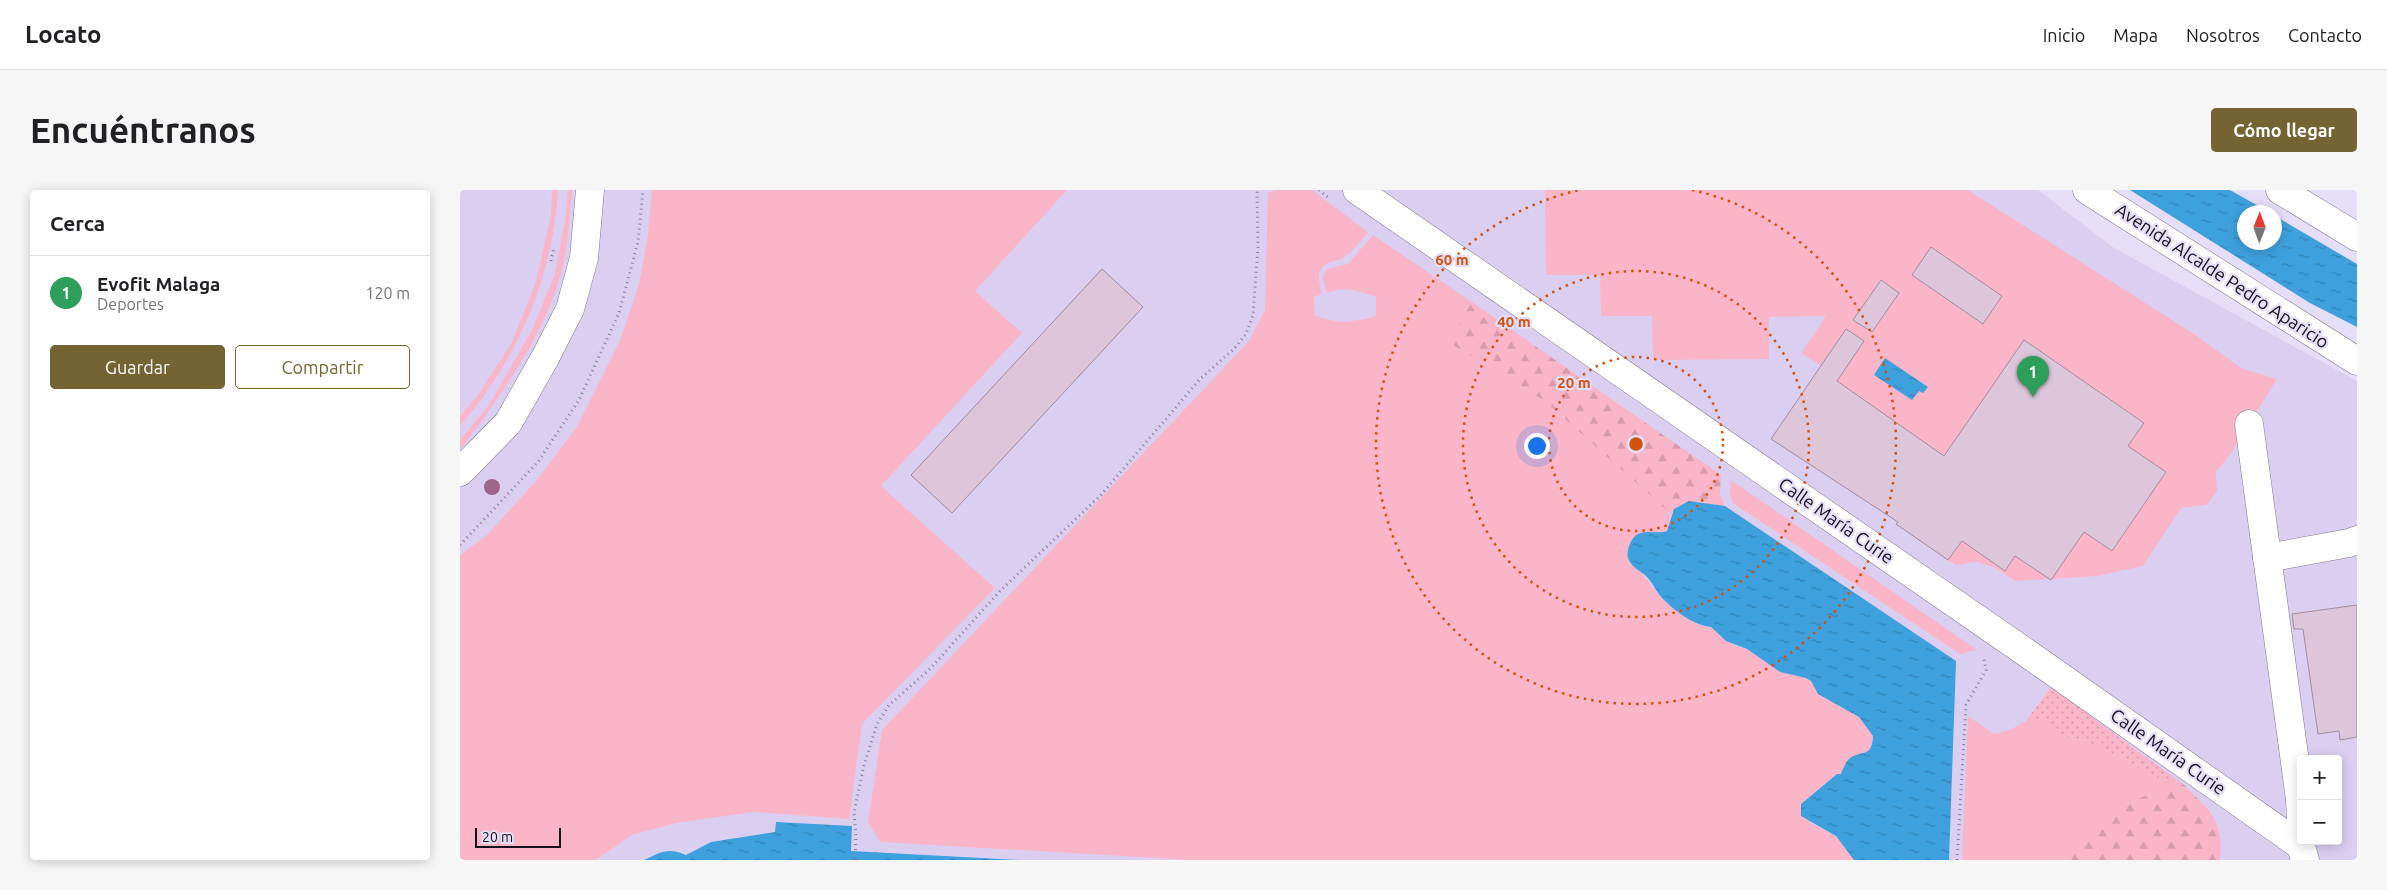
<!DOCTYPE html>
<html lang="es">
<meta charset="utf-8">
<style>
body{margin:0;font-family:Ubuntu,sans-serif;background:#f6f6f6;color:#202124}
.controls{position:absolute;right:15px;bottom:15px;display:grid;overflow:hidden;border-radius:5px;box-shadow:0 2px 12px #0003}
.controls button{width:45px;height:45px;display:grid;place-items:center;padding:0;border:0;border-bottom:1px solid #e0e0e0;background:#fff;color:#202124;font:25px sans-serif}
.compass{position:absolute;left:1777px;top:15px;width:45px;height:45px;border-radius:50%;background:#fff;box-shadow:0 2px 12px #0003;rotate:1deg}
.scale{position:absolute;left:15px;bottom:12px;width:86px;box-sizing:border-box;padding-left:5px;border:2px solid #15121b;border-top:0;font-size:14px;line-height:18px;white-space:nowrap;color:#15121b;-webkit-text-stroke:4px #e6ddf8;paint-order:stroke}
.you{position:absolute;left:1076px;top:255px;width:18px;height:18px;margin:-12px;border:4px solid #fff;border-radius:50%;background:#1a73e8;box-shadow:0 0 0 8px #1a73e833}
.badge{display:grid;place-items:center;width:32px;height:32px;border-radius:50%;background:#756432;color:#fff;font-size:16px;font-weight:700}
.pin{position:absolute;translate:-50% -41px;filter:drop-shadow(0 1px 2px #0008)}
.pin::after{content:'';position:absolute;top:26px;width:18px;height:15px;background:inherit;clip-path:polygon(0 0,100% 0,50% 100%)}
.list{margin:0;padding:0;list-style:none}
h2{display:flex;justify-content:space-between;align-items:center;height:65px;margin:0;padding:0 20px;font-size:21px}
h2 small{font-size:16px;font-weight:400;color:#757577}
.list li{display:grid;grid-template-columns:32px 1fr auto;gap:15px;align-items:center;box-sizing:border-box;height:75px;padding:0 20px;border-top:1px solid #e0e0e0}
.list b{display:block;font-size:19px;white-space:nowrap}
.list p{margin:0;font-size:16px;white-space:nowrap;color:#757577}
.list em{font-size:16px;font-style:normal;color:#757577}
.actions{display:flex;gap:10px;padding:15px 20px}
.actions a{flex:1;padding:11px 0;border:1px solid #756432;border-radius:5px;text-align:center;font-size:18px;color:#756432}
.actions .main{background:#756432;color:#fff}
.map{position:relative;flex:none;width:1897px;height:670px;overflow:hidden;border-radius:5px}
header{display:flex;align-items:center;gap:30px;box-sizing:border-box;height:70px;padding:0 25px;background:#fff;border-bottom:1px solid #e0e0e0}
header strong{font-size:24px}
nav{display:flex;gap:28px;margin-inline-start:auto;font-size:18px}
.intro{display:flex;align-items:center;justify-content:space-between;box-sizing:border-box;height:120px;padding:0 30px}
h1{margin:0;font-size:35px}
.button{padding:12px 22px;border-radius:5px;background:#756432;color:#fff;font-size:18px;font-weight:700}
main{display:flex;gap:30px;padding:0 30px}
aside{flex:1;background:#fff;border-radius:5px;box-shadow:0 2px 12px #0003}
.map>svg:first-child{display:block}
.built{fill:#dacff1;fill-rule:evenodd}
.grass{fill:#fbb5c9}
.forest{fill:url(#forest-firs)}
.garden{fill:url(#garden-dots)}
.water{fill:url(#water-ripples)}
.building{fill:#ddc6da;stroke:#a28c9f}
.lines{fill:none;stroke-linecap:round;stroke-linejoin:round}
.minor-casing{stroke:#807890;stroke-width:29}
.path{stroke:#898396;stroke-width:3;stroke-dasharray:1 4;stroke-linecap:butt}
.minor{stroke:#fff;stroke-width:28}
.tree{fill:#9d6589}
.ring{fill:none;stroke:#d3520e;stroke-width:2.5;stroke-dasharray:2.5 5}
.labels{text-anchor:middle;stroke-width:4.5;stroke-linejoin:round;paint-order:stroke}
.street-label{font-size:18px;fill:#15121b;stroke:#e6ddf8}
.centre{fill:#d3520e;stroke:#e6ddf8;stroke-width:2.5}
.ring-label{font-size:15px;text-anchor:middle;font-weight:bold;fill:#d3520e;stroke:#e6ddf8;stroke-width:4.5;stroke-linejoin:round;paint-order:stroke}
</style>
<header>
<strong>Locato</strong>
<nav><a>Inicio</a><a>Mapa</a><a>Nosotros</a><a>Contacto</a></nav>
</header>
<div class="intro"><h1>Encuéntranos</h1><a class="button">Cómo llegar</a></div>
<main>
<aside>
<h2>Cerca<small></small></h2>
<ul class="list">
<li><span class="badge" style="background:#2e9e5b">1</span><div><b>Evofit Malaga</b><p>Deportes</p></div><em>120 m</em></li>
</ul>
<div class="actions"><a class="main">Guardar</a><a>Compartir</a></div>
</aside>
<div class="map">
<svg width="1897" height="670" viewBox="0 0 1897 670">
<defs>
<pattern id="forest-firs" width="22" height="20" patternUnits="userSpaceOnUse" patternTransform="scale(1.25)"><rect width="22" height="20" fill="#fbb5c9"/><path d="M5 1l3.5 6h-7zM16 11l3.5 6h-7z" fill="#d69bac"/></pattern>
<pattern id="garden-dots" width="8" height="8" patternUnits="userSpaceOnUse" patternTransform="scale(1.25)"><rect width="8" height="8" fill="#fbb5c9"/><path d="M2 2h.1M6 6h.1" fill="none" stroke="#d69bac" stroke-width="1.8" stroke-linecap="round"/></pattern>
<pattern id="water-ripples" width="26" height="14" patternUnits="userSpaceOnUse" patternTransform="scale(1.25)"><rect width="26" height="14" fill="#3ea1de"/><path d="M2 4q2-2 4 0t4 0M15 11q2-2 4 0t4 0" fill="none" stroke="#3382b3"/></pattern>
</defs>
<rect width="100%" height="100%" fill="#e6ddf8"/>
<path class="built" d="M0,0H1578L1654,58L1897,191V670H0ZM1841,569H1878V651H1841Z"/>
<g class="grass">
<path d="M92,0H98C93,87 57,171 0,236V226L18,205L52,152L76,92L91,24Z"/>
<path d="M108,0H112C110,27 108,56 101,83C83,148 40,207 0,260V250L29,215L72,140L95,84L105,31Z"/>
<polygon points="192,0 607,0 515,101 562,143 421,296 535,398 402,534 389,629 294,622 216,633 172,645 136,670 0,670 0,365 27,345 75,292 117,237 160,151 179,95 188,44"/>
<path d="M816,0H852L908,42C900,52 893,61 883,68C879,71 873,71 868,73C855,81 859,92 862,104L854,107L855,125C879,135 892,132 916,126V107C898,101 885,96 867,103L862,87L867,79L888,74L913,45L1012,112L988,152L1086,212L1211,324L1207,341L1169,357L1167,364L1202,409L1225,427L1243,436L1251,437L1275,456L1287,459L1320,482L1346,487L1351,491L1359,505L1399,527L1413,546L1410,559L1386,574L1381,584H1377L1341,614L1349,632L1376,646L1394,670H731L420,652L408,632L422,540L789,151L805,120L808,3Z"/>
<polygon points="1085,0 1508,0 1734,144 1781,178 1817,189 1771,263 1756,282 1757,301 1747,315 1721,318 1683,376 1637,386 1555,391 1534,377 1516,372 1496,375 1488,370 1436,334 1438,332 1311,249 1361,176 1341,163 1366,126 1309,127 1309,169 1193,170 1192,126 1141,126 1140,85 1086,85"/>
<polygon points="1271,290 1517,460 1500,464 1273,313 1270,305"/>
<polygon points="1508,526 1534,544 1550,540 1566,531 1583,531 1598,546 1616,548 1637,556 1700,589 1723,594 1679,608 1638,629 1604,670 1502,670"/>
</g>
<g class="forest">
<polygon points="1012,112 1261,285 1260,304 1265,316 1249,315 1239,311 1214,319 1211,324 1086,212 988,152"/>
<path d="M1723,594C1750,621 1764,629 1760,670H1604L1638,629L1679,608Z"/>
</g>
<polygon class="garden" points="1591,497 1723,594 1700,589 1637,556 1616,548 1598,546 1583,531 1566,531"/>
<g class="water">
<polygon points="1670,0 1770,0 1809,22 1784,22 1784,52 1814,52 1815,26 1897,74 1897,137 1850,113"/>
<polygon points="1425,168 1468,197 1463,203 1459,201 1452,210 1414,185"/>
<path d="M1229,311L1265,316L1496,471L1489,670H1394L1376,646L1341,626V614L1377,584H1381C1383,579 1385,573 1389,569C1401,559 1412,569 1413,546L1399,527L1358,504L1351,491L1346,488L1320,482L1287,459L1266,451L1251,437C1233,435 1215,421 1203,409C1196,402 1193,393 1187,387C1181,381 1171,377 1168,368C1166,362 1170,352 1174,347C1183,338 1197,345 1207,341L1214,319Z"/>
<path d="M316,632L392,636L391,661L560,670H184C201,662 208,657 226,665L251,652L315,642Z"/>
</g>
<g class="building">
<polygon points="1471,57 1542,106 1523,134 1452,85"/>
<polygon points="642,79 683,117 492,323 451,285"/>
<polygon points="1421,90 1439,103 1412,142 1393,130"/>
<polygon points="1386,139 1404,151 1377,191 1484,266 1564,150 1684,233 1668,256 1706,282 1652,361 1624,342 1591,390 1555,366 1545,381 1502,351 1488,370 1436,334 1438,332 1311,249"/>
<polygon points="1897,415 1897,547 1880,550 1879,541 1858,544 1843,439 1834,439 1832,424"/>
</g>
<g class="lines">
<defs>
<g id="minor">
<polyline points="897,0 1571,466 1841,656 1845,670"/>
<polyline points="1627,0 1897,171"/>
<polyline points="1820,0 1897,47"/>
<polyline points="1789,234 1840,609 1841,633"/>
<polyline points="0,282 48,233 85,168 110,119 124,68 130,0"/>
<polyline points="1807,368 1889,353 1897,350"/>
</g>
</defs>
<use href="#minor" class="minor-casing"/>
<g class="path">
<polyline points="859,0 870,9"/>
<polyline points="91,71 94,57"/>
<polyline points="0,355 78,272 119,210 159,123 178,52 183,0"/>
<polyline points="395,670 396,646 394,623 404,575 417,534 429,515 469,480 540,401 641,305 740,189 774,159 786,144 793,125 798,56 797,0"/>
<polyline points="1497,670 1506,515 1526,480 1524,468"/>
</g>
<use href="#minor" class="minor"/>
</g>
<circle class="tree" cx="32" cy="297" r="8"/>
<g class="ring">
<circle cx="1176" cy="254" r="87"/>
<circle cx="1176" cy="254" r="173"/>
<path d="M1232 0A260 260 0 1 1 1120 0"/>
</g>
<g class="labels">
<g class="street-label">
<text transform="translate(1762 86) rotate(33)" y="6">Avenida Alcalde Pedro Aparicio</text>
<text transform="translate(1376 331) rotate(35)" y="6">Calle María Curie</text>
<text transform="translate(1708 562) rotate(35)" y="6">Calle María Curie</text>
</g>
</g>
<circle cx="1176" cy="254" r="8" class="centre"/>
<g class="ring-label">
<text x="992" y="75">60 m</text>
<text x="1054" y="137">40 m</text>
<text x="1114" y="198">20 m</text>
</g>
</svg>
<div class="controls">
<button>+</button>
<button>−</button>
</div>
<svg class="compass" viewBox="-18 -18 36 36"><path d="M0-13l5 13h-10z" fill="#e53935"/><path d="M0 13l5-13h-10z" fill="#757577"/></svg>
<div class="scale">20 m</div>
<div class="you"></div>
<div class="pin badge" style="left:1573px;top:207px;background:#2e9e5b">1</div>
</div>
</main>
